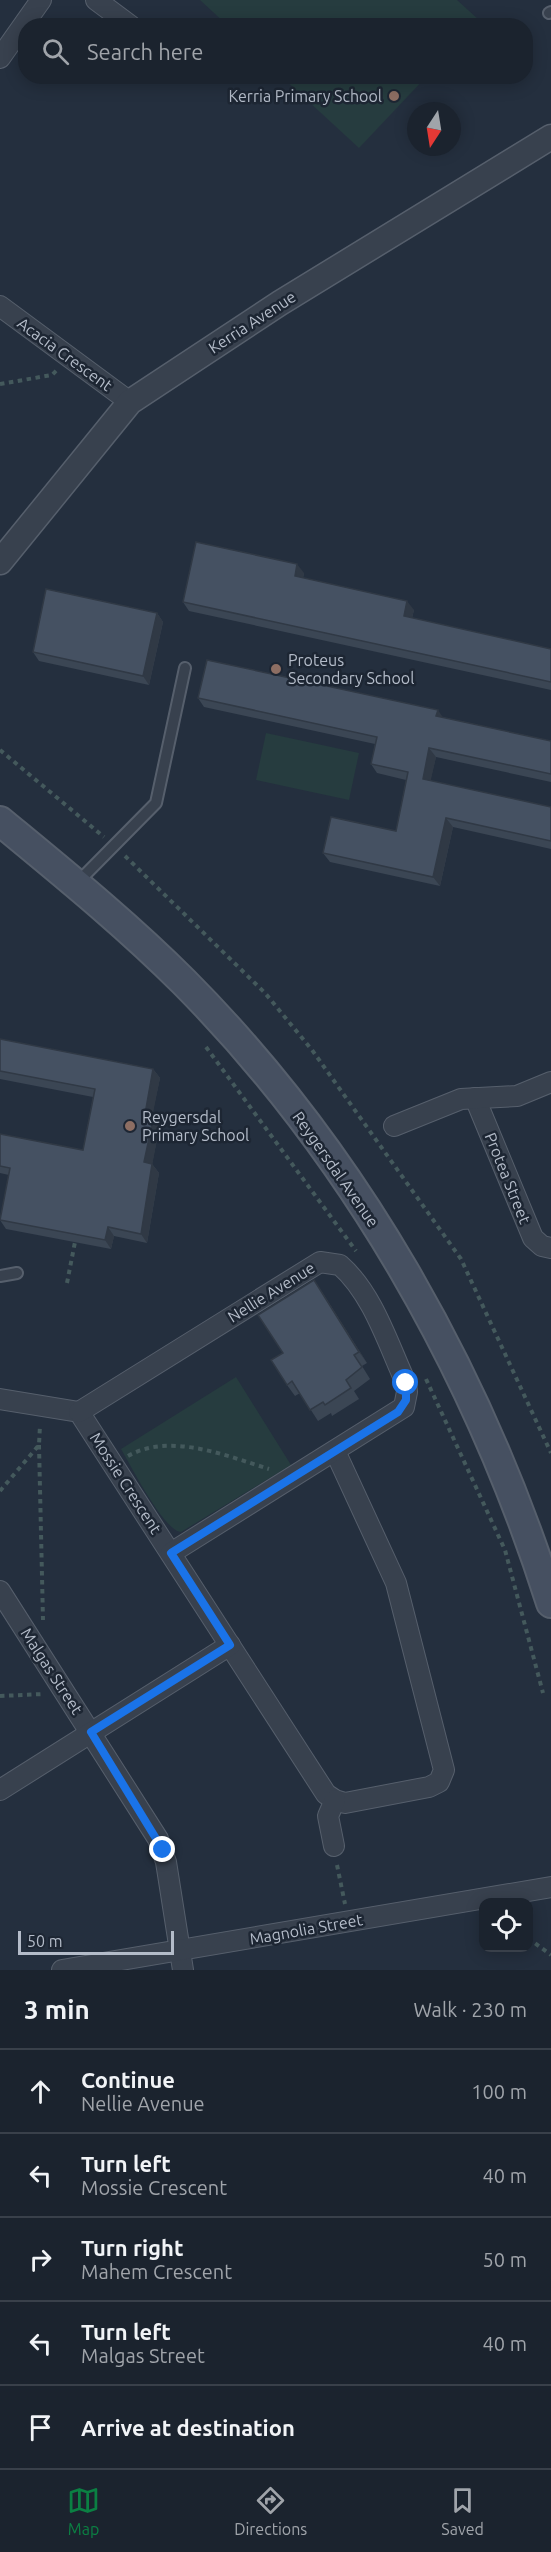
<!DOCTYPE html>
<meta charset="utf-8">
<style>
body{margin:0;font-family:Ubuntu,sans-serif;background:#282f3a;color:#f1f3f6}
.controls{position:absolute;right:18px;bottom:18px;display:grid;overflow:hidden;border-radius:12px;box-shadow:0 3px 15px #0003}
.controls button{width:54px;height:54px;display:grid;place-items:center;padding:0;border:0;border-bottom:2px solid #39404a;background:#1b232e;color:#f1f3f6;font:30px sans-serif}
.compass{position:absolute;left:407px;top:102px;width:54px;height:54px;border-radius:50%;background:#1b232e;box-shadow:0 3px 15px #0003;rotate:192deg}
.scale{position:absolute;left:18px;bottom:15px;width:156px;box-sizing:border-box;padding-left:6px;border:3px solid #b4bcc9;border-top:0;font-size:16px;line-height:21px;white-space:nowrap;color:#b4bcc9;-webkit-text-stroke:4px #1d2633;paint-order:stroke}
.stop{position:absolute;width:18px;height:18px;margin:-14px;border:4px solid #1a73e8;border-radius:50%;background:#fff}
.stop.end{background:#1a73e8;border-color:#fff;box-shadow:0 2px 6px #0008}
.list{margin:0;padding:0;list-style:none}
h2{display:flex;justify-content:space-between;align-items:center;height:78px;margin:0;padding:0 24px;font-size:26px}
h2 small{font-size:20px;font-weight:400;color:#a0a4aa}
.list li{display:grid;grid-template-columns:39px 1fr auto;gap:18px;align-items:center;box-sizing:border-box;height:84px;padding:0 24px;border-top:2px solid #39404a}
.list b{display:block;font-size:22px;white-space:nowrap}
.list p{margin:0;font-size:20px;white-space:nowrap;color:#a0a4aa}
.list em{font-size:20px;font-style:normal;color:#a0a4aa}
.icon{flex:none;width:33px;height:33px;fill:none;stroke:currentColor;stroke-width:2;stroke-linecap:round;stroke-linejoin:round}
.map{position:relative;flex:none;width:551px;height:1970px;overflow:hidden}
.search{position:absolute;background:#1b232e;box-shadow:0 3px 15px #0003;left:18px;right:18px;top:18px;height:66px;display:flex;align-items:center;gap:15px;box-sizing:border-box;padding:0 21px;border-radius:24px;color:#a0a4aa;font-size:22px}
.sheet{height:498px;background:#1b232e}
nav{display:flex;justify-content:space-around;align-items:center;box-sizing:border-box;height:84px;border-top:2px solid #39404a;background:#1b232e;font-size:16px;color:#a0a4aa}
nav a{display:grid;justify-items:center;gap:3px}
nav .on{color:#0b8043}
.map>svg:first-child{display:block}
.green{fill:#263c3f}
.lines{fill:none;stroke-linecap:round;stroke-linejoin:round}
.service-casing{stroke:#565f6c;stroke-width:14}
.minor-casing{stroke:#565f6c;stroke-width:22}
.tertiary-casing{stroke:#565f6c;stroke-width:27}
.secondary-casing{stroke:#565f6c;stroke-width:32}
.path{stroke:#44595c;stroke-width:4;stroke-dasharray:4.5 4.5;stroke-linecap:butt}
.service{stroke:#38414e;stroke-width:10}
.minor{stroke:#38414e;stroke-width:20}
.tertiary{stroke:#38414e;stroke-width:24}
.secondary{stroke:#465061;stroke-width:28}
.wall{fill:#3b4654}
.shaded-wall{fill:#303945}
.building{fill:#455162;stroke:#303945;stroke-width:1.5}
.route{stroke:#1a73e8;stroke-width:8}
.education-dot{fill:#8d6e63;stroke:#1d2633;stroke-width:2}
.labels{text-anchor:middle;stroke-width:5;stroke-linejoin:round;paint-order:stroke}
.poi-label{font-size:16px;fill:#b4bcc9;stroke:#1d2633;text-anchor:start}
.street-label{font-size:16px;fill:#b4bcc9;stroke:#1d2633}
</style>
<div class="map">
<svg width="551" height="1970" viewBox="0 0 551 1970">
<rect width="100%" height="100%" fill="#242f3e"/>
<g class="green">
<polygon points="200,0 457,0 479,20 473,26 227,25"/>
<polygon points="282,77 426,77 359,148"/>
<polygon points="266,733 359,753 349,800 256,780"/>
<path d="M236,1377L291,1465L181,1532C164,1531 131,1466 121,1449Z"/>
</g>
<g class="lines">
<defs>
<g id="service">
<polyline points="549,13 551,12"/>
<polyline points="77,883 156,803 185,668"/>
<polyline points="0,1276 17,1273"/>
</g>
<g id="minor">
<polyline points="96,0 131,26"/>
<polyline points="0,58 41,0"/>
<polyline points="0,306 130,402"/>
<polyline points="475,1098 533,1238 542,1246 551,1248"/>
<polyline points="394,1126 461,1099 517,1096 551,1082"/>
<polyline points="0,1399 79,1412 326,1794 335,1800 345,1803 429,1787 439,1782 444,1770 396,1583 335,1451"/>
<path d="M79,1412L320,1262L340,1265C373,1294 388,1344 406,1383L407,1392L404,1407L171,1553"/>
<polyline points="0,1591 158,1839 166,1862 183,1970"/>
<polyline points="0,1790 230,1645"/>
<polyline points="334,1846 328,1816 335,1800"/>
<polyline points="62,1970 551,1887"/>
</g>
<polyline id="tertiary" points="0,562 130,402 280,303 551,137"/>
<path id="secondary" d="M0,821C63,873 126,924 184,982C354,1153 478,1373 551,1603"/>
</defs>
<use href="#service" class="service-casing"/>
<use href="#minor" class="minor-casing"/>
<use href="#tertiary" class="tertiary-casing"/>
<use href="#secondary" class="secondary-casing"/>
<g class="path">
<polyline points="0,384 52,375 57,370"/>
<polyline points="0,750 104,837"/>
<polyline points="125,856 265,993 312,1050 461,1259 551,1453"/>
<polyline points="206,1047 356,1251"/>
<polyline points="67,1283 75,1242"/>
<polyline points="426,1379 505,1550 543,1693"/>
<polyline points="39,1445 43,1620"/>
<path d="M128,1456C170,1432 227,1456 269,1469"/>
<polyline points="0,1491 39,1445 40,1425"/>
<polyline points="0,1696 44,1694"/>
<polyline points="337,1865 345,1904"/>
<polyline points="528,1938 551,1955"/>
</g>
<use href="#service" class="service"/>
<use href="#minor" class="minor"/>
<use href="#tertiary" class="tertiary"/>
<use href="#secondary" class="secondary"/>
</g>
<g class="wall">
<polygon points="304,573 303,578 414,610 412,618 551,649 551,690 189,611 183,602"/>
<polygon points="157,613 163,622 149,685 39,661 33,652"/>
<polygon points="198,698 442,717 551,741 551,782 436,757 430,781 551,807 551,849 453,827 440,886 330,862 323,853 396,831 406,780 377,773 371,764 375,744 204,707"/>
<polygon points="0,1039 153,1069 160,1078 152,1115 160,1124 152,1164 159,1173 147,1243 114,1236 111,1249 6,1229 0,1220 9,1175 0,1173 0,1134 83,1150 93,1097 0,1079"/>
<polygon points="322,1292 367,1363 362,1366 370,1379 354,1391 359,1399 332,1416 331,1413 318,1421 300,1393 295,1396 287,1385 283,1353"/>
</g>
<g class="shaded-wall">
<polygon points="297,564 304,573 301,585 295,576"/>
<polygon points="407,601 414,610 410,625 404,616"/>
<polygon points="157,613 163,622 149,685 143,676"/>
<polygon points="438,710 444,719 436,716"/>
<polygon points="429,748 436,757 429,788 423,779"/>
<polygon points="446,818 453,827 440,886 433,877"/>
<polygon points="153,1069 160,1078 151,1123 145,1114"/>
<polygon points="154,1115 160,1124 151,1171 144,1162"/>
<polygon points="152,1164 159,1173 147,1243 141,1234"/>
<polygon points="108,1227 114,1236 111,1249 105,1240"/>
<polygon points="314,1280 322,1292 367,1363 359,1352"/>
</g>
<g class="building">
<polygon points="196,542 297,564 295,576 407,601 404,616 551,649 551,682 183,602"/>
<polygon points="46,589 157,613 143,676 33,652"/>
<polygon points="207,660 438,710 436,716 551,741 551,774 429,748 423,779 551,807 551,841 446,818 433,877 323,853 331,817 396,831 408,772 371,764 377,737 198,698"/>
<polygon points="0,1039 153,1069 145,1114 154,1115 144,1162 152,1164 141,1234 108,1227 105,1240 0,1220 10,1168 0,1166 0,1134 83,1150 95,1089 0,1071"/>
<polygon points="314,1280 359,1352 354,1355 362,1367 346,1380 351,1388 325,1405 323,1402 310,1410 292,1381 287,1385 271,1360 283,1353 258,1315"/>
</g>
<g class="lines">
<polyline class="route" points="163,1850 91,1732 230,1645 171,1553 398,1412 406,1400 406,1383"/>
</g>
<g class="education-dot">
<circle cx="394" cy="96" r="6"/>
<circle cx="276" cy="669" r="6"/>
<circle cx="130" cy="1126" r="6"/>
</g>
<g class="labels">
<g class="poi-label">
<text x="382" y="102" text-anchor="end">Kerria Primary School</text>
<text x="288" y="666">Proteus<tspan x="288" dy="18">Secondary School</tspan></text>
<text x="142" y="1123">Reygersdal<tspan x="142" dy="18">Primary School</tspan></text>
</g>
<g class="street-label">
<text transform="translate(252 322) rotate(-33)" y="6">Kerria Avenue</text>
<text transform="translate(65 354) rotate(36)" y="6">Acacia Crescent</text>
<text transform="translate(336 1169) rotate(55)" y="6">Reygersdal Avenue</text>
<text transform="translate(508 1178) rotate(68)" y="6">Protea Street</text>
<text transform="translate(271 1292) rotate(-32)" y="6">Nellie Avenue</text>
<text transform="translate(126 1483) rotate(57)" y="6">Mossie Crescent</text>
<text transform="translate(52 1671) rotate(57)" y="6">Malgas Street</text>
<text transform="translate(306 1929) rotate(-10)" y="6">Magnolia Street</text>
</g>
</g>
</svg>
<div class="controls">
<button><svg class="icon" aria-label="locate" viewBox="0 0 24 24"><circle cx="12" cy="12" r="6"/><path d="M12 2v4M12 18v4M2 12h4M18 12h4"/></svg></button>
</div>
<svg class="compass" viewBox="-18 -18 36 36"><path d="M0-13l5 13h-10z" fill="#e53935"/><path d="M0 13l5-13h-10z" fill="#a0a4aa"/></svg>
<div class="scale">50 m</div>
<div class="stop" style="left:406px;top:1383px"></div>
<div class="stop end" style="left:163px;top:1850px"></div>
<div class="search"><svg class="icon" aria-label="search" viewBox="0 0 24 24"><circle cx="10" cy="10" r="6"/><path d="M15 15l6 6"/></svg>Search here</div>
</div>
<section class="sheet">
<h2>3 min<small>Walk · 230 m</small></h2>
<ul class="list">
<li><svg class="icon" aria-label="ahead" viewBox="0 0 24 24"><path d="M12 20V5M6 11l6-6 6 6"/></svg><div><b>Continue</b><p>Nellie Avenue</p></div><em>100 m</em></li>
<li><svg class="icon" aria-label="left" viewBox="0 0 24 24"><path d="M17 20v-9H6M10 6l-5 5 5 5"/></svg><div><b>Turn left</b><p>Mossie Crescent</p></div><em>40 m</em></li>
<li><svg class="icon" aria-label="right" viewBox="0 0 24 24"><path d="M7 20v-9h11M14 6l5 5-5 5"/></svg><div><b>Turn right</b><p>Mahem Crescent</p></div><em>50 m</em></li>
<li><svg class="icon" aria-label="left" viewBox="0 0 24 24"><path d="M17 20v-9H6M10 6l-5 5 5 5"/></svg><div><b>Turn left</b><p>Malgas Street</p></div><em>40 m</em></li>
<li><svg class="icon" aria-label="arrive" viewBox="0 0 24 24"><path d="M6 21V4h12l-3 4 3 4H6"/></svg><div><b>Arrive at destination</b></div></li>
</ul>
</section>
<nav>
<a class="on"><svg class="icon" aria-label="map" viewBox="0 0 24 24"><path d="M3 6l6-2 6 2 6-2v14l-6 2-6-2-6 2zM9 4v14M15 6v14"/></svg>Map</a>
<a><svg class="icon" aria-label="directions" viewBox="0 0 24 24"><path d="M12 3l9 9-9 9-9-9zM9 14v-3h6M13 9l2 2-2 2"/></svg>Directions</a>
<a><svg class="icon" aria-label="saved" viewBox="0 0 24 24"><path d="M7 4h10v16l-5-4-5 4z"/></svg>Saved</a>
</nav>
